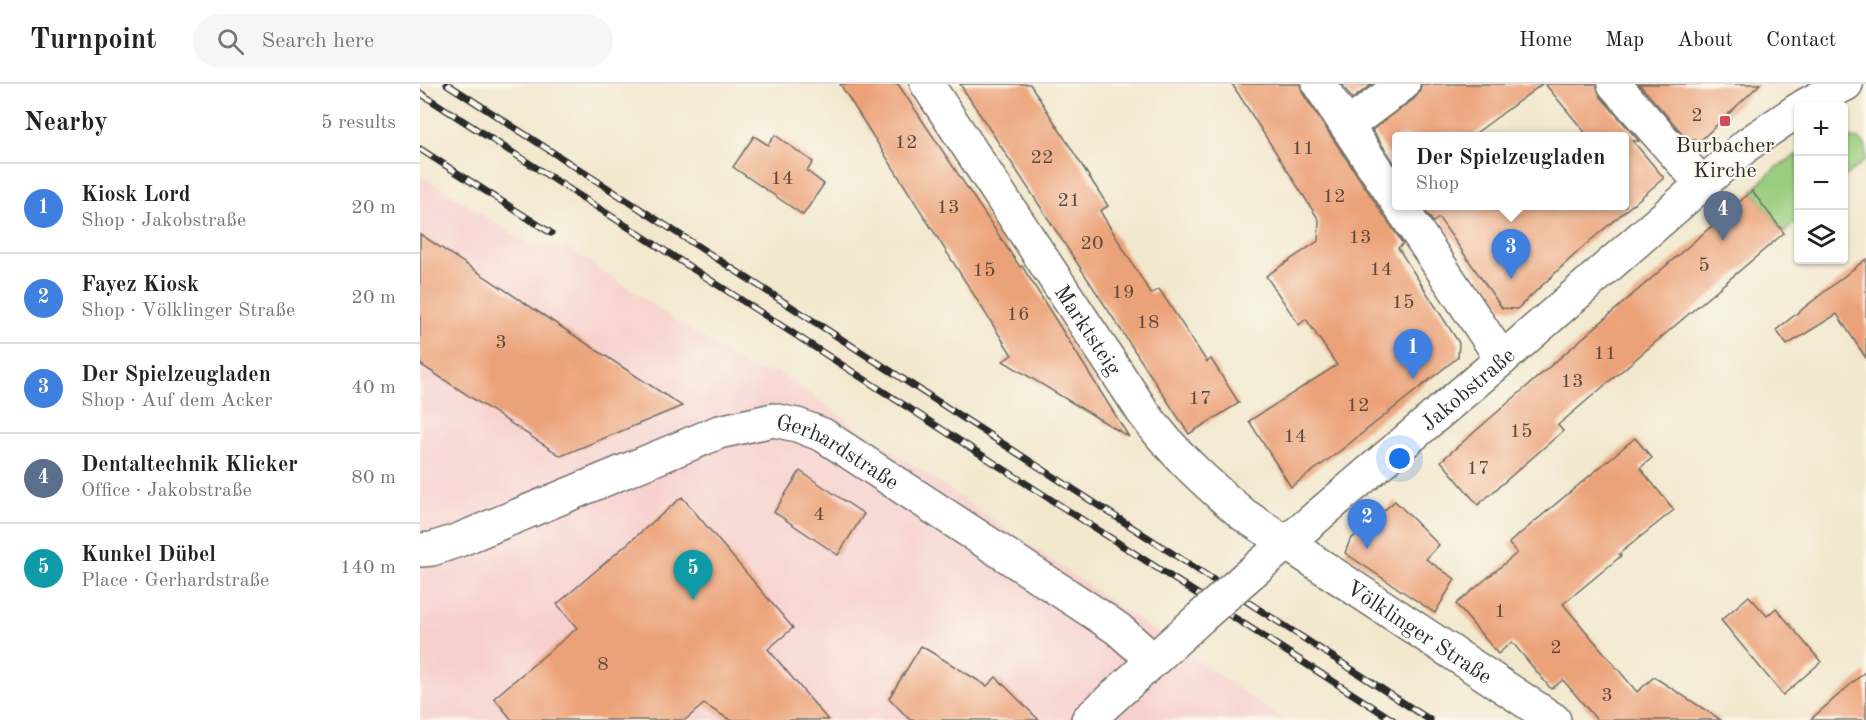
<!DOCTYPE html>
<meta charset="utf-8">
<style>
body{margin:0;font-family:"Old Standard TT",serif;background:#f6f6f6;color:#222}
.controls{position:absolute;right:18px;top:18px;display:grid;overflow:hidden;border-radius:6px;box-shadow:0 2px 4px #0004}
.controls button{width:54px;height:54px;display:grid;place-items:center;padding:0;border:0;border-bottom:2px solid #e0e0e0;background:#fff;color:#222;font:30px sans-serif}
.you{position:absolute;left:980px;top:375px;width:21px;height:21px;margin:-15px;border:4px solid #fff;border-radius:50%;background:#1a73e8;box-shadow:0 0 0 9px #1a73e833}
.badge{display:grid;place-items:center;width:39px;height:39px;border-radius:50%;background:#2563eb;color:#fff;font-size:20px;font-weight:700}
.pin{position:absolute;translate:-50% -50px;filter:drop-shadow(0 2px 3px #0008)}
.pin::after{content:'';position:absolute;top:32px;width:21px;height:18px;background:inherit;clip-path:polygon(0 0,100% 0,50% 100%)}
.popup{position:absolute;left:972px;top:48px;width:237px;height:78px;box-sizing:border-box;display:grid;place-content:center;border-radius:6px;background:#fff;filter:drop-shadow(0 2px 4px #0005);font-size:20px;white-space:nowrap;color:#767676}
.popup b{font-size:22px;color:#222}
.popup::after{content:'';position:absolute;left:50%;top:100%;margin-left:-12px;border:12px solid transparent;border-top-color:#fff}
.list{margin:0;padding:0;list-style:none}
h2{display:flex;justify-content:space-between;align-items:center;height:78px;margin:0;padding:0 24px;font-size:26px}
h2 small{font-size:20px;font-weight:400;color:#767676}
.list li{display:grid;grid-template-columns:39px 1fr auto;gap:18px;align-items:center;box-sizing:border-box;height:90px;padding:0 24px;border-top:2px solid #e0e0e0}
.list b{display:block;font-size:22px;white-space:nowrap}
.list p{margin:0;font-size:20px;white-space:nowrap;color:#767676}
.list em{font-size:20px;font-style:normal;color:#767676}
.icon{flex:none;width:33px;height:33px;fill:none;stroke:currentColor;stroke-width:2;stroke-linecap:round;stroke-linejoin:round}
.map{position:relative;flex:none;width:1446px;height:636px;overflow:hidden}
header{display:flex;align-items:center;gap:36px;box-sizing:border-box;height:84px;padding:0 30px;background:#fff;border-bottom:2px solid #e0e0e0}
header strong{font-size:28px}
nav{display:flex;gap:33px;margin-inline-start:auto;font-size:21px}
.search{width:420px;height:54px;background:#f6f6f6;display:flex;align-items:center;gap:15px;box-sizing:border-box;padding:0 21px;border-radius:33px;color:#767676;font-size:22px}
main{display:flex}
aside{flex:1;background:#fff}
.map>svg:first-child{display:block}
.built{fill:#f7d0ce}
.green{fill:#9acd7e;stroke:#627c54;stroke-width:1.5}
.building{fill:#eca278}
.lines{fill:none;stroke-linecap:round;stroke-linejoin:round}
.minor-casing{stroke:#716d64;stroke-width:36}
.minor{stroke:#fff;stroke-width:33}
.rail-casing{stroke:#2b2b2b;stroke-width:7}
.rail{stroke:#fbf7ec;stroke-width:4.5;stroke-dasharray:14;stroke-linecap:butt}
.minor-bridge-casing{stroke:#716d64;stroke-width:36;stroke-linecap:butt}
.minor-bridge{stroke:#fff;stroke-width:33}
.poi-dot{fill:#d1495b;stroke:#fbf7ec;stroke-width:2}
.labels{text-anchor:middle;stroke-width:4.5;stroke-linejoin:round;paint-order:stroke}
.number-label{font-size:20px;fill:#5b493e}
.poi-label{font-size:22px;fill:#2b2b2b;stroke:#fbf7ec}
.street-label{font-size:22px;fill:#2b2b2b;stroke:#fbf7ec}
</style>
<header>
<strong>Turnpoint</strong>
<div class="search"><svg class="icon" aria-label="search" viewBox="0 0 24 24"><circle cx="10" cy="10" r="6"/><path d="M15 15l6 6"/></svg>Search here</div>
<nav><a>Home</a><a>Map</a><a>About</a><a>Contact</a></nav>
</header>
<main>
<aside>
<h2>Nearby<small>5 results</small></h2>
<ul class="list">
<li><span class="badge" style="background:#3f7fe0">1</span><div><b>Kiosk Lord</b><p>Shop · Jakobstraße</p></div><em>20 m</em></li>
<li><span class="badge" style="background:#3f7fe0">2</span><div><b>Fayez Kiosk</b><p>Shop · Völklinger Straße</p></div><em>20 m</em></li>
<li><span class="badge" style="background:#3f7fe0">3</span><div><b>Der Spielzeugladen</b><p>Shop · Auf dem Acker</p></div><em>40 m</em></li>
<li><span class="badge" style="background:#5c6f8a">4</span><div><b>Dentaltechnik Klicker</b><p>Office · Jakobstraße</p></div><em>80 m</em></li>
<li><span class="badge" style="background:#0f9aa8">5</span><div><b>Kunkel Dübel</b><p>Place · Gerhardstraße</p></div><em>140 m</em></li>
</ul>
</aside>
<div class="map">
<svg width="1446" height="636" viewBox="0 0 1446 636">
<rect width="100%" height="100%" fill="#fbf7ec"/>
<filter id="ink" filterUnits="userSpaceOnUse"><feTurbulence type="fractalNoise" baseFrequency=".0167" numOctaves="2"/><feDisplacementMap in="SourceGraphic" scale="12" xChannelSelector="R" yChannelSelector="G"/><feConvolveMatrix kernelMatrix="1 2 1 2 8 2 1 2 1" color-interpolation-filters="sRGB"/></filter>
<filter id="wash" filterUnits="userSpaceOnUse"><feTurbulence type="fractalNoise" baseFrequency=".008" numOctaves="4" result="noise"/><feDisplacementMap in="SourceGraphic" scale="24" xChannelSelector="R" yChannelSelector="G"/><feGaussianBlur stdDeviation="1.35" result="paint"/><feColorMatrix in="noise" values="0 0 0 0 0 0 0 0 0 0 0 0 0 0 0 0 0 1.4 0 .05"/><feComposite in="paint" operator="in"/></filter>
<g filter="url(#wash)">
<rect width="100%" height="100%" fill="#f2e8ce"/>
<polygon class="built" points="0,91 112,162 148,164 330,286 359,289 864,636 0,636"/>
<g class="green">
<polygon points="1424,53 1439,55 1446,62 1446,75 1424,94"/>
<polygon points="1378,70 1378,136 1364,149 1332,107 1355,84"/>
</g>
<g id="blocks">
<g class="building">
<polygon points="420,0 478,0 600,183 602,182 709,353 583,277 592,271"/>
<polygon points="540,0 610,0 688,122 680,127 731,210 739,205 787,278 791,275 819,319 769,350"/>
<polygon points="812,0 880,0 883,10 983,160 978,164 1039,259 1038,273 920,367 871,403 829,337 917,281 886,235 879,241 846,192 898,157 899,136"/>
<polygon points="922,0 952,0 932,15"/>
<polygon points="1001,0 1122,0 1052,52 977,52 977,83 952,46 994,15 1000,8"/>
<polygon points="1125,0 1176,0 1180,12 1219,57 1213,57 1244,94 1164,162 1097,225 1082,224 1019,134 1013,138 1002,122 1205,122 1205,52 1168,52"/>
<polygon points="1219,0 1340,0 1281,56 1268,56"/>
<polygon points="355,51 393,78 387,87 404,100 383,131 313,83 334,52 348,61"/>
<polygon points="1332,107 1364,149 1138,341 1143,347 1058,421 1021,377"/>
<polygon points="0,150 126,233 262,322 141,372 0,280"/>
<polygon points="1446,175 1446,274 1417,230 1367,261 1356,246"/>
<polygon points="1215,354 1232,374 1220,384 1254,426 1199,470 1201,472 1143,520 1217,608 1234,593 1301,636 1177,636 1143,596 1131,605 1092,558 1078,570 1036,520 1097,469 1089,460 1090,458"/>
<polygon points="380,387 444,430 418,471 354,428"/>
<polygon points="262,413 373,544 348,565 408,636 310,636 284,620 265,636 92,636 74,614 157,544 137,520"/>
<polygon points="975,417 1019,461 1006,475 1035,495 1015,529 925,469 930,456"/>
<polygon points="1329,512 1347,532 1356,524 1401,578 1363,611 1301,536"/>
<polygon points="501,562 567,602 576,593 619,636 490,636 469,614"/>
<polygon points="1446,587 1446,636 1390,636"/>
</g>
</g>
</g>
<g filter="url(#ink)">
<use href="#blocks" fill-opacity="0" stroke="#716d64" stroke-width="1.5"/>
<g class="lines">
<defs>
<g id="minor">
<path id="s1" d="M507,0L723,328C751,367 787,400 824,431L1134,636"/>
<polyline points="899,0 977,117"/>
<polyline points="1194,0 1282,100"/>
<polyline points="1384,22 1426,0"/>
<polyline points="927,42 983,0"/>
<polyline points="980,122 1082,275"/>
<path id="s2" d="M0,466L12,465L39,456L299,348L353,336L377,341L403,351L679,532L698,545L733,576"/>
<path id="s3" d="M825,494L1082,275L1328,60L1378,26"/>
<polyline points="668,636 780,534"/>
</g>
</defs>
<use href="#minor" class="minor-casing"/>
<use href="#minor" class="minor"/>
<defs>
<g id="rail">
<polyline points="27,0 1010,636"/>
<polyline points="0,9 973,636"/>
<polyline points="0,65 131,149"/>
</g>
</defs>
<use href="#rail" class="rail-casing"/>
<use href="#rail" class="rail"/>
<defs>
<polyline id="minor-bridge" points="780,534 825,494"/>
</defs>
<use href="#minor-bridge" class="minor-bridge-casing"/>
<use href="#minor-bridge" class="minor-bridge"/>
</g>
</g>
<rect class="poi-dot" x="1299" y="31" width="12" height="12" rx="3"/>
<g class="labels">
<g class="number-label">
<text x="1277" y="37">2</text>
<text x="486" y="64">12</text>
<text x="883" y="70">11</text>
<text x="622" y="79">22</text>
<text x="362" y="100">14</text>
<text x="914" y="118">12</text>
<text x="649" y="122">21</text>
<text x="528" y="129">13</text>
<text x="940" y="159">13</text>
<text x="672" y="165">20</text>
<text x="1284" y="187">5</text>
<text x="961" y="191">14</text>
<text x="564" y="192">15</text>
<text x="703" y="214">19</text>
<text x="983" y="224">15</text>
<text x="598" y="236">16</text>
<text x="728" y="244">18</text>
<text x="81" y="264">3</text>
<text x="1185" y="275">11</text>
<text x="1152" y="303">13</text>
<text x="780" y="320">17</text>
<text x="938" y="327">12</text>
<text x="1101" y="353">15</text>
<text x="875" y="358">14</text>
<text x="1058" y="390">17</text>
<text x="399" y="436">4</text>
<text x="1080" y="533">1</text>
<text x="1136" y="569">2</text>
<text x="183" y="586">8</text>
<text x="1187" y="617">3</text>
</g>
<g class="poi-label">
<text x="1305" y="68">Burbacher<tspan x="1305" dy="25">Kirche</tspan></text>
</g>
<g class="street-label">
<text dy="8" stroke="none"><textPath href="#s1" startOffset="294">Marktsteig</textPath></text>
<text dy="8" stroke="none"><textPath href="#s3" startOffset="292">Jakobstraße</textPath></text>
<text dy="8" stroke="none"><textPath href="#s2" startOffset="450">Gerhardstraße</textPath></text>
<text dy="8" stroke="none"><textPath href="#s1" startOffset="748">Völklinger Straße</textPath></text>
</g>
</g>
</svg>
<div class="controls">
<button>+</button>
<button>−</button>
<button><svg class="icon" aria-label="layers" viewBox="0 0 24 24"><path d="M12 4l9 5-9 5-9-5zM3 14l9 5 9-5"/></svg></button>
</div>
<div class="you"></div>
<div class="pin badge" style="left:993px;top:295px;background:#3f7fe0">1</div>
<div class="pin badge" style="left:947px;top:465px;background:#3f7fe0">2</div>
<div class="pin badge" style="left:1091px;top:195px;background:#3f7fe0">3</div>
<div class="popup"><b>Der Spielzeugladen</b>Shop</div>
<div class="pin badge" style="left:1303px;top:157px;background:#5c6f8a">4</div>
<div class="pin badge" style="left:273px;top:516px;background:#0f9aa8">5</div>
</div>
</main>
